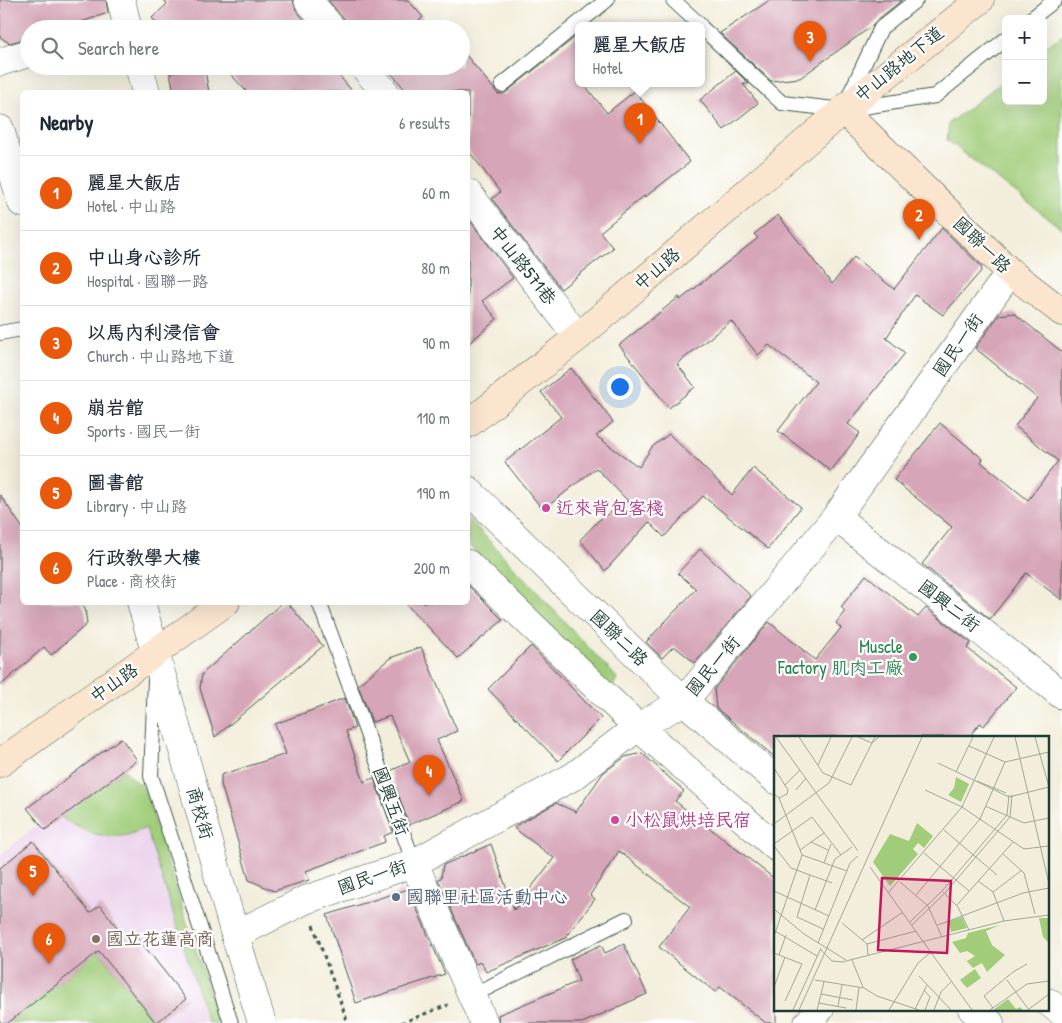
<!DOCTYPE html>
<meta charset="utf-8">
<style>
body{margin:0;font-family:"Patrick Hand","LXGW WenKai TC",sans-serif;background:#f6f6f7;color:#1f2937}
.controls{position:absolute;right:15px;top:15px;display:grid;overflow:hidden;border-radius:8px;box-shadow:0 5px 20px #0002}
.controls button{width:45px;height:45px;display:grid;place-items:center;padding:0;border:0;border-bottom:1px solid #e0e1e3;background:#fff;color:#1f2937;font:25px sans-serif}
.you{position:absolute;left:619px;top:386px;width:18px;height:18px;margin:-12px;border:4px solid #fff;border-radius:50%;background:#1a73e8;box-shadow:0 0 0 8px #1a73e833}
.badge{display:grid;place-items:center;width:32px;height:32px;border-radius:50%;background:#ea580c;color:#fff;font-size:16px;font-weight:700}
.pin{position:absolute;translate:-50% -41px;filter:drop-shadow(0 1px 2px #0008)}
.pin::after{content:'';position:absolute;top:26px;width:18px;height:15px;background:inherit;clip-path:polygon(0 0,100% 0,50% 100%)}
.popup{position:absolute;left:575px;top:22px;width:130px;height:65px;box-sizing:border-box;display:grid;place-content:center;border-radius:8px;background:#fff;filter:drop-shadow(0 1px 4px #0005);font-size:16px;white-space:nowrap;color:#747a83}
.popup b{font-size:19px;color:#1f2937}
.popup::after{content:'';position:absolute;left:50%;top:100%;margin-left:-10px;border:10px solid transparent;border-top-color:#fff}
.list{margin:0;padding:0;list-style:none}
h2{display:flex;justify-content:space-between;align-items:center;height:65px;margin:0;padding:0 20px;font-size:21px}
h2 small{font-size:16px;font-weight:400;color:#747a83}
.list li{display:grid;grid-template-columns:32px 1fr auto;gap:15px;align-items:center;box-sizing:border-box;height:75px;padding:0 20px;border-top:1px solid #e0e1e3}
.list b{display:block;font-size:19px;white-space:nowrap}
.list p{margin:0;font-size:16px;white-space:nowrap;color:#747a83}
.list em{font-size:16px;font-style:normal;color:#747a83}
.icon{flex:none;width:28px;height:28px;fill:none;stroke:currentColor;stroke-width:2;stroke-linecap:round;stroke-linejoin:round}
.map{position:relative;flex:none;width:1062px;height:1023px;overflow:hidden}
.search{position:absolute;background:#fff;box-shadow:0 5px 20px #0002;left:20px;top:20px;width:450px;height:55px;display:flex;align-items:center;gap:12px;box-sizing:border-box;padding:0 18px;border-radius:28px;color:#747a83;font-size:19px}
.panel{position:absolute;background:#fff;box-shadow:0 5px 20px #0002;left:20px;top:90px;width:450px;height:515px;border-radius:8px}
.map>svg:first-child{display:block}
.built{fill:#ebd1eb}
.green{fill:#a1cd7a;stroke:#608557}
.building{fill:#d6a5b7}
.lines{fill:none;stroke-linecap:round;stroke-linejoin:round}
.lane-casing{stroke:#3f584d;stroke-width:16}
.street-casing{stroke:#3f584d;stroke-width:29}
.secondary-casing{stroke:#3f584d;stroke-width:29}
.path{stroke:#3f584d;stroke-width:3;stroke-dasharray:4 4;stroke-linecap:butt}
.lane{stroke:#fff;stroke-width:14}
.street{stroke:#fff;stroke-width:28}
.secondary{stroke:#fbe5cf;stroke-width:28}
.hotel-dot{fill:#d1479c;stroke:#fff;stroke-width:2}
.leisure-dot{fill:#2e9e5b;stroke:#fff;stroke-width:2}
.service-dot{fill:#5c6f8a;stroke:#fff;stroke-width:2}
.education-dot{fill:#8d6e63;stroke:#fff;stroke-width:2}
.labels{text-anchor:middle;stroke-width:4.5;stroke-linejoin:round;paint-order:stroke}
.street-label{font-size:18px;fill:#1f3d34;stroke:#fff}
.hotel-label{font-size:18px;fill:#b23c85;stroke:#fff;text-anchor:start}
.leisure-label{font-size:18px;fill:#27864d;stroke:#fff;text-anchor:end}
.service-label{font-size:18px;fill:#4e5e75;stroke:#fff;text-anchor:start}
.education-label{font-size:18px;fill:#785e54;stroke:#fff;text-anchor:start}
.inset-road{fill:none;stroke:#9ea799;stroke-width:1}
.view{fill:#c2185b;fill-opacity:0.15;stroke:#c2185b;stroke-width:2.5}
.inset-edge{fill:none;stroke:#1f3d34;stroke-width:2.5}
</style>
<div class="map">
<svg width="1062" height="1023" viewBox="0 0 1062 1023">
<rect width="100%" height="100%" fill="#fff"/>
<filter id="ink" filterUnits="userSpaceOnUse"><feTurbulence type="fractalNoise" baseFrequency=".02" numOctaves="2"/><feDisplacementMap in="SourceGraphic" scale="10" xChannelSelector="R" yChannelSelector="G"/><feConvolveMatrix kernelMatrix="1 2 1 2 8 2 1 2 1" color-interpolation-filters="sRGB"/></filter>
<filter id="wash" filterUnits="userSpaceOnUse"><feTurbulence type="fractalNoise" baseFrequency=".0096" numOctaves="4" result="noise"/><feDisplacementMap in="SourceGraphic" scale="20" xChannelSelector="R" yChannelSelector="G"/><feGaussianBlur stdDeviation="1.12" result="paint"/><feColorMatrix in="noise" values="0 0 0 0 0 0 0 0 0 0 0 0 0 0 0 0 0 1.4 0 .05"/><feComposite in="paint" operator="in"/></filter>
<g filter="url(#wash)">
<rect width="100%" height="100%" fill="#f3eedc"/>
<polygon class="built" points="124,770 144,788 219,1023 0,1023 0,855 39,823"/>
<g class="green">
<polygon points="1062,35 1062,229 947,140 949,123 1006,79 1006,101 1043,101 1043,49"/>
<polygon points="468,518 617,678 609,695 468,544"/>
<path d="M124,770L144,788L219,1023H208L146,828C140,830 134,833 128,835C102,840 82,831 61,817Z"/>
<polygon points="99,951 152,1019 147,1023 8,1023"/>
</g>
<g id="blocks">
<g class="building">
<polygon points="0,0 106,0 108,13 60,29 29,29 29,38 9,43 0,37"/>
<polygon points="164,0 293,0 296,10 312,29 162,29 152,18 167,4"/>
<polygon points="328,0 408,0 423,17 410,29 347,29 344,19"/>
<polygon points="770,0 902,0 876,21 872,26 800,78 771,81 720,33"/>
<polygon points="579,34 579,83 583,83 607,113 635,91 690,162 645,197 644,196 600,232 613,248 561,289 492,199 500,192 468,150 468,92 407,92 385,66 461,66 461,49 498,94 504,94"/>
<polygon points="204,66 209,92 174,92 170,73"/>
<polygon points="223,66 331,66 353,92 247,92"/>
<polygon points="736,71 749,84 743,84 758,103 724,130 700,100"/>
<polygon points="778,215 832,284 854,257 894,289 942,228 981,266 982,270 943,315 915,295 886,338 905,353 848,424 860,433 831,471 778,431 816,382 769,345 758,355 731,321 677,364 695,387 669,408 619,345 679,297 680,300 758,238 754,234"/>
<polygon points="468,218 513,278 482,301 497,319 468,344"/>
<polygon points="1014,313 1062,352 1062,600 1026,573 990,619 922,564 952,527 894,480 940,423 983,459 981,462 1028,500 1058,461 1015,426 1037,398 975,348 999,315"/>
<polygon points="571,368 613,422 596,436 639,467 652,447 669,434 732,495 753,468 801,507 768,549 703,496 664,537 649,522 605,571 580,540 599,520 628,501 596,468 543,510 505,462 561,417 541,392"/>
<polygon points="0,495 22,527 22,602 80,602 85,609 87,624 51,655 44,647 0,686"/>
<polygon points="700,549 751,596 695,663 674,646 662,658 646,642 696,589 678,573"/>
<polygon points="866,575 918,617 926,608 971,643 967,648 1016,687 984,726 980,723 969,737 776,737 776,758 716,708 714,689 769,622 815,660 841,628 836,623 845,611 841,607"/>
<polygon points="468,585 503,620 458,658 404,602 468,602"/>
<polygon points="283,602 287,602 323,646 215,737 200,688 202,674"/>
<polygon points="531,646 601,718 558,761 488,689"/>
<polygon points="421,647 457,731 437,740 464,801 409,825 390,771 410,762 390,716 372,722 358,685 390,658"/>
<polygon points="345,698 355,728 346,731 364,782 374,778 393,832 384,836 385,842 306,871 309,880 274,891 249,880 221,784 221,775 286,754 275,724"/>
<polygon points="121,738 137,760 45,830 27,808"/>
<polygon points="642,753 684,791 675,801 776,880 776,1023 766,1023 720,987 715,992 659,947 690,907 619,851 590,895 595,899 565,938 486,972 481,962 475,964 438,879 441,878 443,865 491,844 514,910 554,858 514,828 517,825 556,803 576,812 603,773 625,757"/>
<polygon points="33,841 90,913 100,905 126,939 134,933 186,999 156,1023 99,951 8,1023 0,1023 0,868"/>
<polygon points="408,889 445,974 356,1003 327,915"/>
<polygon points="624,944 647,994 582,1023 499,1023 498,1015 579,981 570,959 601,945 605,953"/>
</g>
</g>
</g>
<g filter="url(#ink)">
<use href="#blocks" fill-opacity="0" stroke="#3f584d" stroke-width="1"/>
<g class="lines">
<defs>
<g id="lane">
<polyline points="673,0 700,25"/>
<polyline points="1031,19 1055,0"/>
<polyline points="701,27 782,103 843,110 935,96 1006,39"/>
<polyline points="502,85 607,0"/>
<polyline points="847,100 881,28 916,0"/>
<polyline points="0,333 22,329"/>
<polyline points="319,602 414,863"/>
<polyline points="155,681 151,776 231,1023"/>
<polyline points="471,996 626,919"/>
</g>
<g id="street">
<polyline points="121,0 128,29"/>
<polyline points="308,0 332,29"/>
<polyline points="0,62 29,53"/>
<polyline points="139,66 146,92"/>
<polyline points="363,66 385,92"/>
<polyline points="0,129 22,203"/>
<polyline points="468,193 578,337"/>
<polyline points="468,490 684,701 776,780"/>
<polyline points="836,517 1062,695"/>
<polyline points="468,564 638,727 776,847"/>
<polyline points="141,602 235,935 262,1023"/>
<polyline points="414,863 484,1023"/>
<polyline points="235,935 305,900 414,863 574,776 638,727 684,701 836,517 1010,272"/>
<polyline points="1048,1002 1062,1012"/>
<polyline points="972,1009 990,1023"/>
<polyline points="808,1023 820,1009"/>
</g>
<g id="secondary">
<polyline points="843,110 1010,272 1062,312"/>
<polyline points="468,424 578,337 843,110 980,0"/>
<polyline points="0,763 226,602"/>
</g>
</defs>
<use href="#lane" class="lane-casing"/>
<use href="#street" class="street-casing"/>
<use href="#secondary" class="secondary-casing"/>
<g class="path">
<polyline points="313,925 348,1023"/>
<polyline points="401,1023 448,1005"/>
</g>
<use href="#lane" class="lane"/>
<use href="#street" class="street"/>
<use href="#secondary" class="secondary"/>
</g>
</g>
<g class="hotel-dot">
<circle cx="546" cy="508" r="5"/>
<circle cx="615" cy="820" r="5"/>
</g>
<circle class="leisure-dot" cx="913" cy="657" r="5"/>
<circle class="service-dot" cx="396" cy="897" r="5"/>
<circle class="education-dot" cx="96" cy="939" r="5"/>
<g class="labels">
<g class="street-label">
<text transform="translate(899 64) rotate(-39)" y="6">中山路地下道</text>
<text transform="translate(982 245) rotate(44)" y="6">國聯一路</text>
<text transform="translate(523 265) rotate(52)" y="6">中山路571巷</text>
<text transform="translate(657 269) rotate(-41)" y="6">中山路</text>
<text transform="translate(958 345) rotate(-55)" y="6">國民一街</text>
<text transform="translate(949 606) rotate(38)" y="6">國興二街</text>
<text transform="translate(619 638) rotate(44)" y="6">國聯二路</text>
<text transform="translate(713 666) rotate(-50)" y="6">國民一街</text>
<text transform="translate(114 683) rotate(-35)" y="6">中山路</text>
<text transform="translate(391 801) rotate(70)" y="6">國興五街</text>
<text transform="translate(200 813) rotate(74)" y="6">商校街</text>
<text transform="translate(372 877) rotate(-19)" y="6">國民一街</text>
</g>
<g class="hotel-label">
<text x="556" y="514">近來背包客棧</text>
<text x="625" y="826">小松鼠烘培民宿</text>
</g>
<g class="leisure-label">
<text x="903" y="653">Muscle<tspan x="903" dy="21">Factory 肌肉工廠</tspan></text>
</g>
<g class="service-label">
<text x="406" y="903">國聯里社區活動中心</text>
</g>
<g class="education-label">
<text x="106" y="945">國立花蓮高商</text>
</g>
</g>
<g transform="translate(774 736)">
<rect width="275" height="275" fill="#f3eedc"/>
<path d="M182,41L195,48L187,66L174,59L180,52ZM143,87L159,100L150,112L144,107L139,113L144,118L116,150L99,126L116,98L135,105ZM188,181L193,192L177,196L175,185ZM265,182H275V207L269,201ZM226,189L212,195L218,209L231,219L213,236L208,227L199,232L188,220L193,225L201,220L193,215L186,217L178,206L192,202L194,197ZM201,233L207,242L193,252L186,244ZM234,263L242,273L246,271L249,274H219Z" fill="#a1cd7a"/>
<path class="inset-road" d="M2,1L84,115M25,1L49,37L77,49L101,1M84,1L98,7L105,1M241,1L275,148M261,1L275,51M195,10L231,26L275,16M164,27L235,61L275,51M44,29L57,1M0,32L14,54L13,58L5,62M182,36L199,1M203,45L232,57M11,49L26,34M22,54L32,42M151,54L188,71L250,113L275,110M0,58L5,62L28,119L0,200M211,70L250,87L275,82M0,88L55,47L78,1M170,94L223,139M37,106L54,114M0,108L38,81L67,119M0,110L17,132L58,147M26,114L50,97M150,117L195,155M229,118L250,137L261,178M28,119L73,135M50,127L57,108M96,131L198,274M36,139L23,181L49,193M204,145L219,156L230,185M126,146L154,170L168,201M0,155L55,180M169,156L184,171L195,194M219,156L248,134M114,157L188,71L220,1M142,159L206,83L231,26M183,169L239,106M0,173L30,198L72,224M41,174L61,123L78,111M136,186L168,155L233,79L235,59M68,187L93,208L94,219M138,189L171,157L236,81L238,59M164,189L249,157L275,152M1,195L43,220M88,204L129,176M44,207L76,127L84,120M93,208L142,195M46,213L58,225L68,226L230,185L275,179M0,217L28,228L11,265M5,219L12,199M78,224L89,251M145,240L177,274M41,244L90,252L103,260L145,274M233,244L255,274M0,251L11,221M150,254L156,261L151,274M47,258L79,264M45,267L72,272M64,270L68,249M219,272L210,260L239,236L253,228M141,273L153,249M255,273L275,258M19,274L47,212M25,274L148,1M43,274L50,246M82,274L85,251M115,274L144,227L156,217M160,274L167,256L177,246M216,274L253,248L275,245"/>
<path class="view" d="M108,142L177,145L173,217L104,214Z"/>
<rect width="275" height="275" class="inset-edge"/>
</g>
</svg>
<div class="controls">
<button>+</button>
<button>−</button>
</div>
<div class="you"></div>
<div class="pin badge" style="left:640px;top:144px">1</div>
<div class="popup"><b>麗星大飯店</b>Hotel</div>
<div class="pin badge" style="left:919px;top:240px">2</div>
<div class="pin badge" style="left:810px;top:62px">3</div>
<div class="pin badge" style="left:429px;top:796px">4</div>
<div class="pin badge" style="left:33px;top:896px">5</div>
<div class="pin badge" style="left:49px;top:964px">6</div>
<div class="search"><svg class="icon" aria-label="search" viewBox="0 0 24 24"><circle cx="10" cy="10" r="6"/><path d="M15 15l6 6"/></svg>Search here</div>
<section class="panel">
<h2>Nearby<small>6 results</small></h2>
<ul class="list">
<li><span class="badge">1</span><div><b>麗星大飯店</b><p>Hotel · 中山路</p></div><em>60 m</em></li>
<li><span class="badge">2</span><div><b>中山身心診所</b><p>Hospital · 國聯一路</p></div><em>80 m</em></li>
<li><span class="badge">3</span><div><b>以馬內利浸信會</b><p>Church · 中山路地下道</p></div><em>90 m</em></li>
<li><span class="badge">4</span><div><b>崩岩館</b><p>Sports · 國民一街</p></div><em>110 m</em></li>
<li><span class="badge">5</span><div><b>圖書館</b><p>Library · 中山路</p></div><em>190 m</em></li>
<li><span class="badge">6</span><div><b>行政教學大樓</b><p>Place · 商校街</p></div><em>200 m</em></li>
</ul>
</section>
</div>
